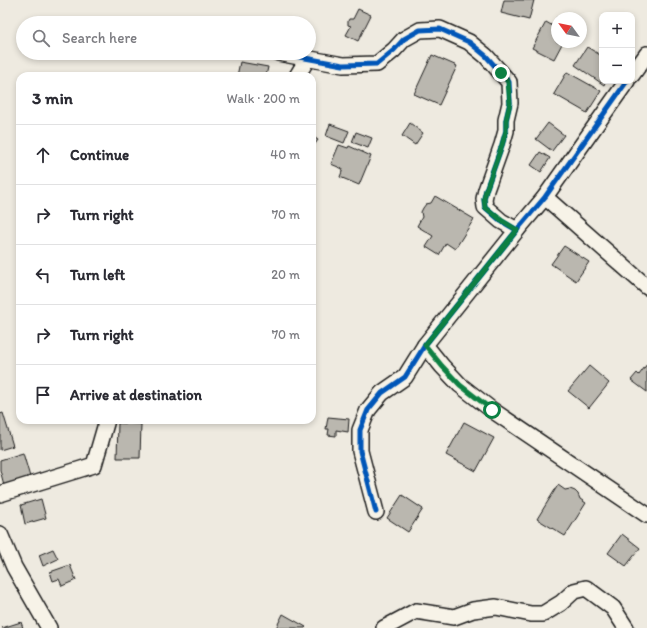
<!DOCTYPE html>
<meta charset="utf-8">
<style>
body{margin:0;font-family:Itim,sans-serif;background:#f7f7f7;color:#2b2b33}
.controls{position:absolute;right:12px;top:12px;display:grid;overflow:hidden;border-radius:8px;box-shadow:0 2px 6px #0003}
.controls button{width:36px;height:36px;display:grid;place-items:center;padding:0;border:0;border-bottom:1px solid #e1e1e2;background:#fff;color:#2b2b33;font:20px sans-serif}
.compass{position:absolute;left:551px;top:12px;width:36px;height:36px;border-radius:50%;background:#fff;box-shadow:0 2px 6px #0003;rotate:303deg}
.stop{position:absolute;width:12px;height:12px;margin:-9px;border:3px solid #0b8043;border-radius:50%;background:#fff}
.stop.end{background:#0b8043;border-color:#fff;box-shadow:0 1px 4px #0008}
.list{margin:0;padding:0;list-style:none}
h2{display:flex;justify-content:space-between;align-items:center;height:52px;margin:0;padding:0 16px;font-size:17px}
h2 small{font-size:13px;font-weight:400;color:#7c7c81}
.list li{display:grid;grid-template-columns:26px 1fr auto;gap:12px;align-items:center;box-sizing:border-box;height:60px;padding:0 16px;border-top:1px solid #e1e1e2}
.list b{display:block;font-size:15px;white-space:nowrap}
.list em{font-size:13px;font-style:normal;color:#7c7c81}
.icon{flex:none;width:22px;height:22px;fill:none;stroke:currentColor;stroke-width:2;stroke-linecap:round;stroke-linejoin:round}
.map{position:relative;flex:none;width:647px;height:628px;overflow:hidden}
.search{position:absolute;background:#fff;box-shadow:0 2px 6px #0003;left:16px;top:16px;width:300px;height:44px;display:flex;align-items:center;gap:10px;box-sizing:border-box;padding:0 14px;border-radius:22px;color:#7c7c81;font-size:15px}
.panel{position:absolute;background:#fff;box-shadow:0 2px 6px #0003;left:16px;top:72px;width:300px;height:352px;border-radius:12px}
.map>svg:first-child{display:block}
.building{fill:#bab7af;stroke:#1c1c1c}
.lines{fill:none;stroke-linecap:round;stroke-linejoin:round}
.minor-casing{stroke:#1c1c1c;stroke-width:18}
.minor{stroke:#f7f3e8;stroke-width:15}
.cycleway-casing{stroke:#f7f3e8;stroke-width:8}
.cycleway{stroke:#0057b8;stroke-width:5}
.route{stroke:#0b8043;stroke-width:5}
</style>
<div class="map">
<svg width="647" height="628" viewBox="0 0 647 628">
<rect width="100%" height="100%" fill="#eeeae0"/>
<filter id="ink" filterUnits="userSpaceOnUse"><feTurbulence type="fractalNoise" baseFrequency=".025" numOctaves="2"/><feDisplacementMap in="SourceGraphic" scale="8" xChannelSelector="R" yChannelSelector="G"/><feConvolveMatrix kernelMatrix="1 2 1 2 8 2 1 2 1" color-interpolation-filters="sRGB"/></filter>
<g filter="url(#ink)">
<g class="building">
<polygon points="504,0 534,0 529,20 501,13"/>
<polygon points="358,9 371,15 358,41 346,35 351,26 348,25 348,21 349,19 353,19"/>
<polygon points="557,17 559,18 557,18 557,42 563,42 554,59 532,48 546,22 553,26"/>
<polygon points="587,47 602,56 602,81 606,81 604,85 575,65"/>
<polygon points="432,55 457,66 439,105 414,94"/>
<polygon points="240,62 268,67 266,76 237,76"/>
<polygon points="567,72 601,91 587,113 554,94"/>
<polygon points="410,123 423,133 415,145 402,136"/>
<polygon points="548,123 564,135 552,151 536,139"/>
<polygon points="330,124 349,131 344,143 326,136"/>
<polygon points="356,132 372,138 368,148 352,142"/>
<polygon points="312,136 318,140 312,148"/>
<polygon points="339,145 348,148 349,146 371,156 359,185 340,177 343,169 331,164"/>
<polygon points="540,152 550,158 541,172 531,165"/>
<polygon points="435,196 474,219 455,249 446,243 439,255 426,247 433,236 417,226 422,217 421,212 423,208 426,204 431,203"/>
<polygon points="564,246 589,262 576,281 551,264"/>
<polygon points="647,364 647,392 631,380 637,373 639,375"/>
<polygon points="589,366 609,383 589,408 568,391"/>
<polygon points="3,413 13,446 0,450 0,414"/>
<polygon points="328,417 349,419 348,432 336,430 336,436 328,435 329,429 326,429"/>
<polygon points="464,422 494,438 476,471 446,455"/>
<polygon points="118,423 141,424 140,458 117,458"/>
<polygon points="23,453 30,477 4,485 0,470 0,460"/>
<polygon points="558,485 565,490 570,489 575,491 578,494 580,499 586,503 565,536 537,519"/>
<polygon points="402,495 423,509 408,532 387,518"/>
<polygon points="41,499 46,518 25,524 21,505"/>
<polygon points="622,534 640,548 626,566 608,553"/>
<polygon points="53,549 58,559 43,566 39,555"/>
<polygon points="70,565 76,580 62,586 59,579 53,581 50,572"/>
<polygon points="283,614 306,627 305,628 276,628"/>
<polygon points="21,622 23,628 2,628"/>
</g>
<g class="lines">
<defs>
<g id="minor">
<polyline points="278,53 343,65 377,64 394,50 404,39 420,30 440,29 469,42 486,56 509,82 510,103 506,120 506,131 502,145 486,190 484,199 485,207 501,221 517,230"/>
<polyline points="632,75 647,54"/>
<polyline points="297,76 308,58"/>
<polyline points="545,197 647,287"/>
<polyline points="425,345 442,366 460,385 492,410 647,515"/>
<polyline points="0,494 94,465 107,420"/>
<polyline points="376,512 360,451 360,430 368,410 382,393 405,377 425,345 517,230 545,197 627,81"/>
<polyline points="0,534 14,567 49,628"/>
<polyline points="384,628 416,611 454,617 473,610 496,607 531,614 543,614 561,603 574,591 586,588 613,608 626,628"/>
</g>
</defs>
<use href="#minor" class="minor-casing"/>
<use href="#minor" class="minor"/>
<defs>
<g id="cycleway">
<polyline points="278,53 343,65 377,64 394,50 404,39 420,30 440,29 469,42 486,56 509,82 510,103 506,120 506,131 502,145 486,190 484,199 485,207 501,221 517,230"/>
<polyline points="376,512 360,451 360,430 368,410 382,393 405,377 425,345 517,230 545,197 627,81"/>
</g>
</defs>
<use href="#cycleway" class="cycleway-casing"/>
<use href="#cycleway" class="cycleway"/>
</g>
</g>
<g class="lines" filter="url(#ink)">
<polyline class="route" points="492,410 460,385 442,366 425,345 517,230 501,220 485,207 484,199 486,190 502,145 506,131 506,120 510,103 508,82 501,73"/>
</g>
</svg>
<div class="controls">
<button>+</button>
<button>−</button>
</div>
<svg class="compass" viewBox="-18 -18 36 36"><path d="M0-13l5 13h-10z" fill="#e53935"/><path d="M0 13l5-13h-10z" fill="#7c7c81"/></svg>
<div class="stop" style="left:492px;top:410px"></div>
<div class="stop end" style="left:501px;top:73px"></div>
<div class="search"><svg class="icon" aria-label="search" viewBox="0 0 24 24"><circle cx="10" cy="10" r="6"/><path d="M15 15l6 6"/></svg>Search here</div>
<section class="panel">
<h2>3 min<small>Walk · 200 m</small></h2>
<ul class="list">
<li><svg class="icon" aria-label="ahead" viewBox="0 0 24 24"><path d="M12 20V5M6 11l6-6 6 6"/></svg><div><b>Continue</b></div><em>40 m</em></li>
<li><svg class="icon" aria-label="right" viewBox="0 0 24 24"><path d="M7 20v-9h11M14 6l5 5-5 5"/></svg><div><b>Turn right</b></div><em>70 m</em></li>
<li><svg class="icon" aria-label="left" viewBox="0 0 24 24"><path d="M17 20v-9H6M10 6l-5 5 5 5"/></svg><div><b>Turn left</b></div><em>20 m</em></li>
<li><svg class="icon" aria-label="right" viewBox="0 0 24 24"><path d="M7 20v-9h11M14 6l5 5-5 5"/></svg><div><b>Turn right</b></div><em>70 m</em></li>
<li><svg class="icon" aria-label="arrive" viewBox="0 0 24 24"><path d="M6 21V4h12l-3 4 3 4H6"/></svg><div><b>Arrive at destination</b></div></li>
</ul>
</section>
</div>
